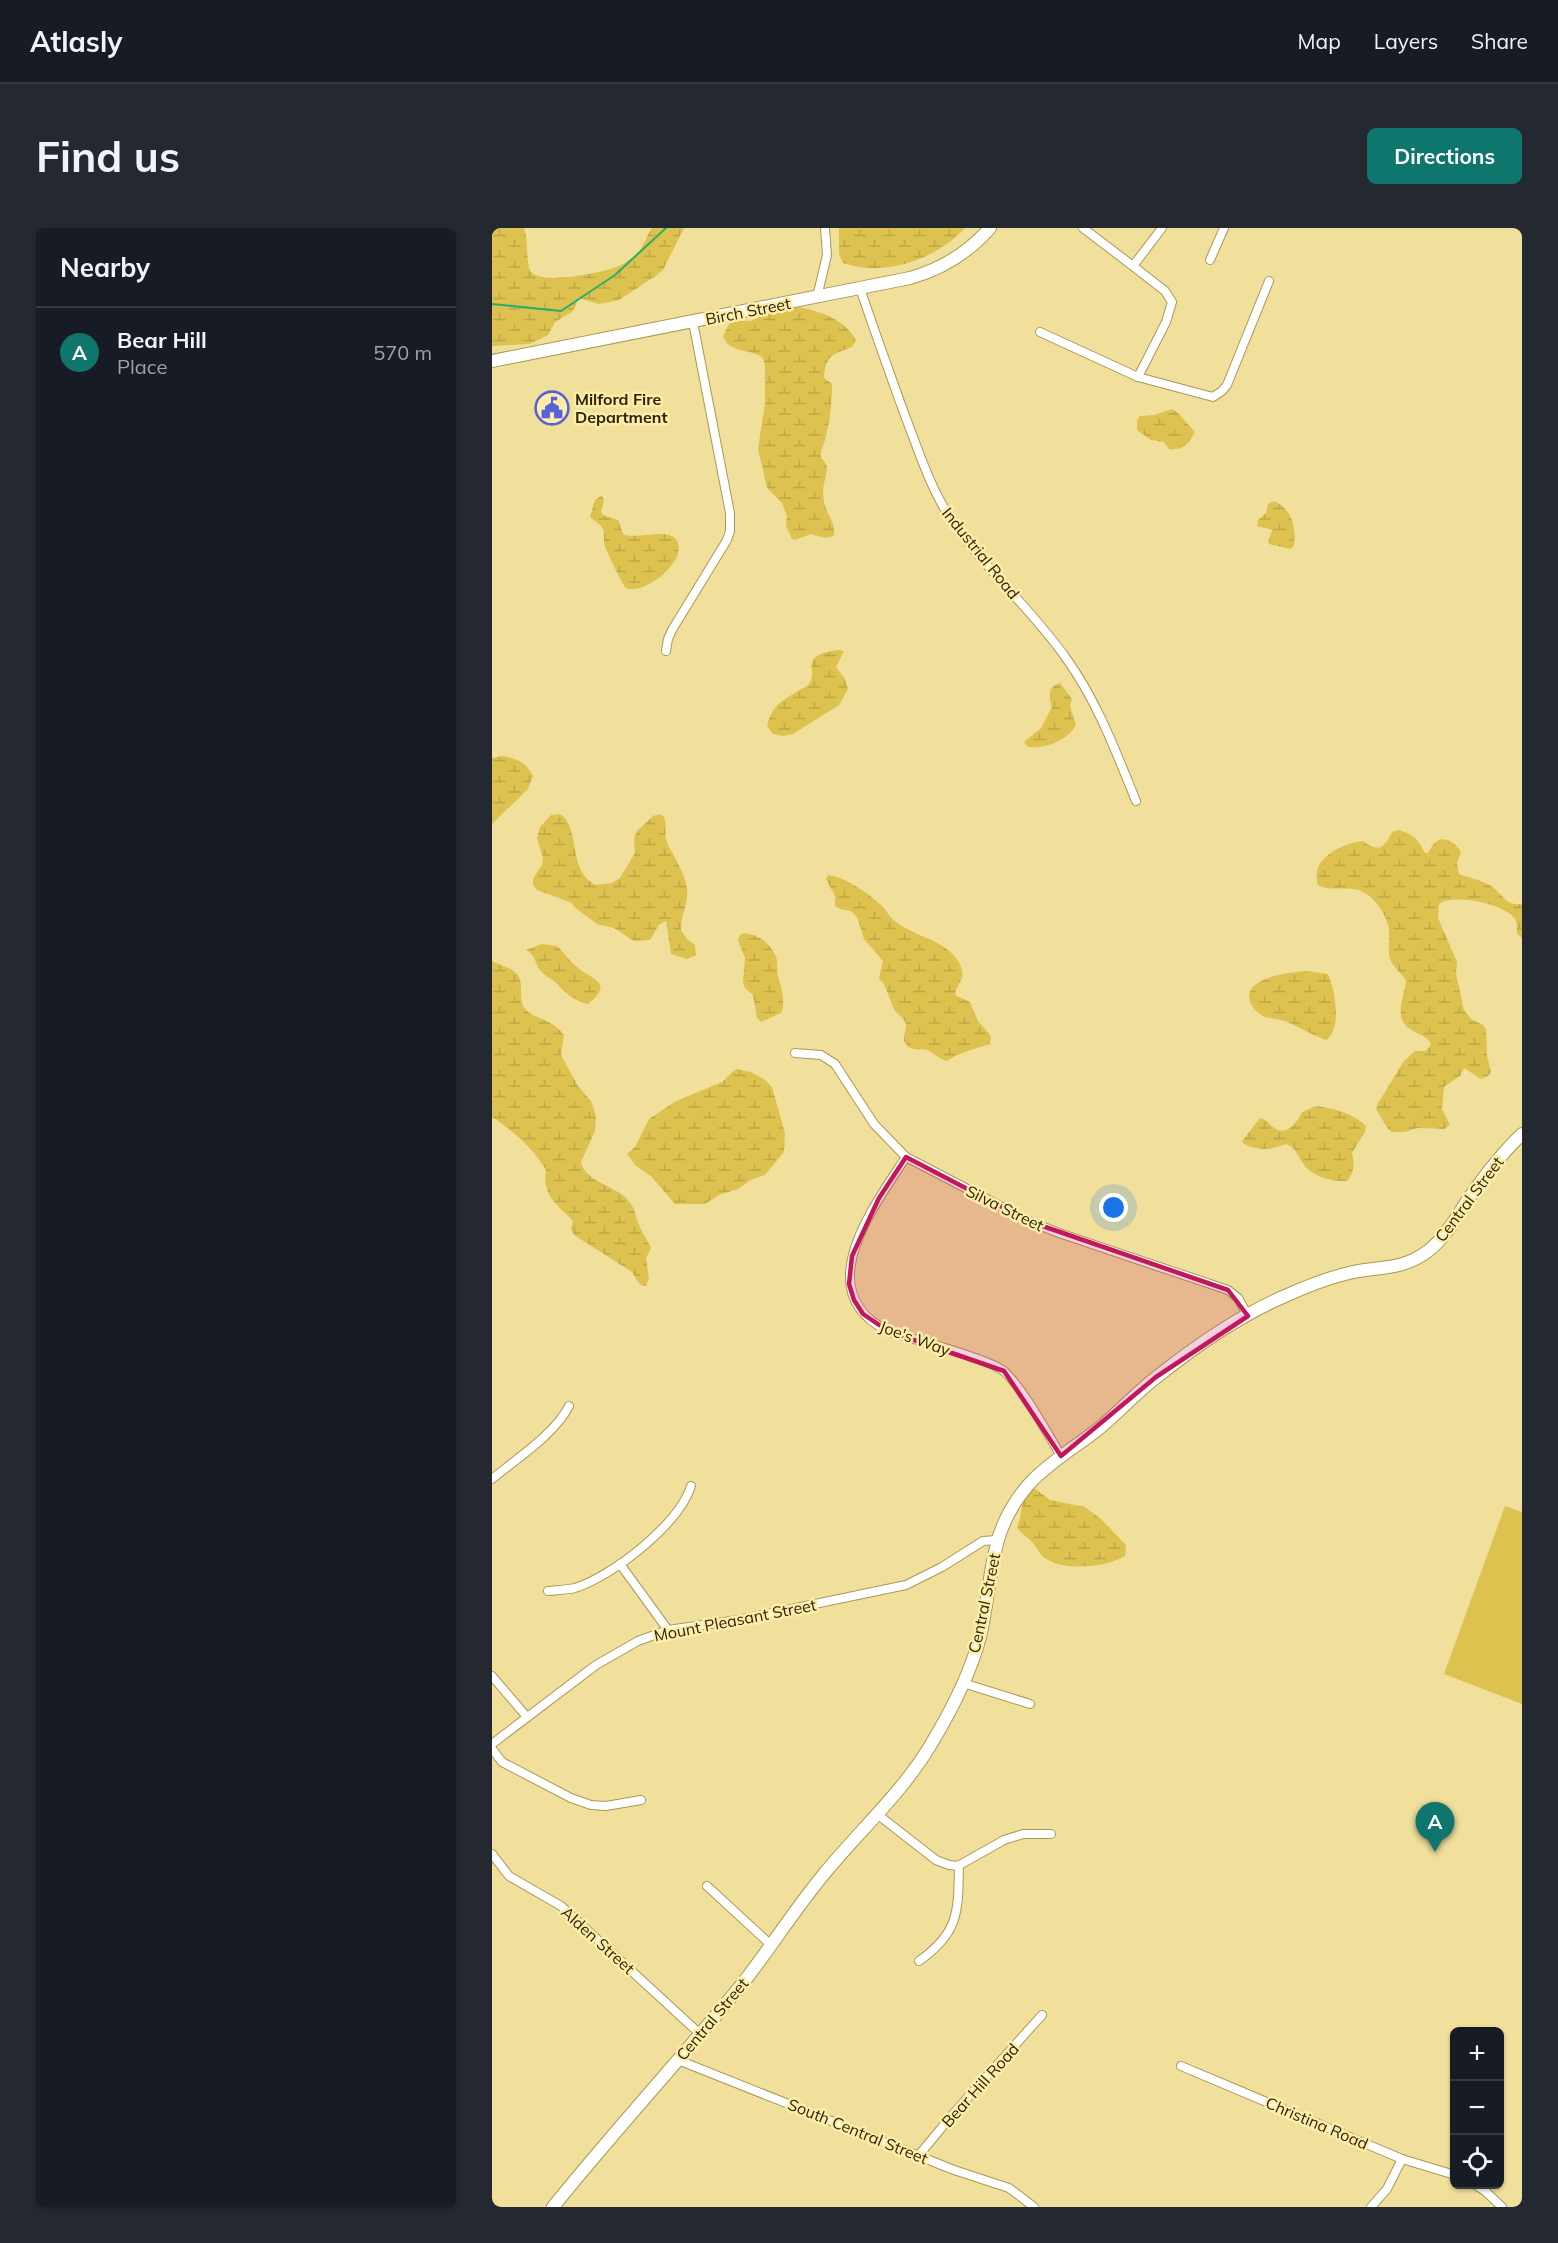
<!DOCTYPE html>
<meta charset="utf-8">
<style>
body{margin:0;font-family:Mulish,sans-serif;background:#242831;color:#f1f3f6}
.controls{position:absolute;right:18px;bottom:18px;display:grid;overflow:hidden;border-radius:9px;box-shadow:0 2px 4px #0004}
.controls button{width:54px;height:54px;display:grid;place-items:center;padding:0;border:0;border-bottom:2px solid #363941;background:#171b24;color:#f1f3f6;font:30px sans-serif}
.you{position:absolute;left:622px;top:980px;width:21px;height:21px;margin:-15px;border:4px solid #fff;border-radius:50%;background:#1a73e8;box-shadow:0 0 0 9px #1a73e833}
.badge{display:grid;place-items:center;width:39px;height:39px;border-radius:50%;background:#0f766e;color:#fff;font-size:20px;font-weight:700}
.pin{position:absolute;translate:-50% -50px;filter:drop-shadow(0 2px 3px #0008)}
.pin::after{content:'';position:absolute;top:32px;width:21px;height:18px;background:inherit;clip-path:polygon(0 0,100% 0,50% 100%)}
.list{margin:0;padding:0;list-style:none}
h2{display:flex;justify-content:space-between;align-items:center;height:78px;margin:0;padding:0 24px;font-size:26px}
h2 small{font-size:20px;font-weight:400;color:#9ea1a6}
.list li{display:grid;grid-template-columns:39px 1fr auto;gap:18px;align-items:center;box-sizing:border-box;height:90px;padding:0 24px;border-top:2px solid #363941}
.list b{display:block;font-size:22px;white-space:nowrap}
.list p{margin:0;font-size:20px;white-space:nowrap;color:#9ea1a6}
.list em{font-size:20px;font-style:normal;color:#9ea1a6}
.icon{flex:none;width:33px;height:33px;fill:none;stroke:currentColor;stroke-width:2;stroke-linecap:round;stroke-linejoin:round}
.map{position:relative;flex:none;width:1030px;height:1979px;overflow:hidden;border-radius:9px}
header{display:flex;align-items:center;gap:36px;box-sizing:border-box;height:84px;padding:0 30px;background:#171b24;border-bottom:2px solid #363941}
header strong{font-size:28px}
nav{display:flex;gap:33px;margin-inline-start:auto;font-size:21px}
.intro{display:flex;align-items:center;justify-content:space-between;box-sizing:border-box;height:144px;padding:0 36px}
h1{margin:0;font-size:42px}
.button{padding:15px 27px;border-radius:9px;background:#0f766e;color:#fff;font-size:21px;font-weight:700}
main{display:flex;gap:36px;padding:0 36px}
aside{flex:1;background:#171b24;border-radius:9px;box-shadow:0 2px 4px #0004}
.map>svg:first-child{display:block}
.green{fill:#ddc250}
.wetland{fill:url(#wetland-marsh)}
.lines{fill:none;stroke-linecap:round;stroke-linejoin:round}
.stream{stroke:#27ae6c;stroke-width:2}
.street-casing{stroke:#a99956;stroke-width:10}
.secondary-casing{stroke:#a99956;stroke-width:14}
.street{stroke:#fff;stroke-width:8}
.secondary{stroke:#fff;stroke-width:12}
.marked{fill:#c2185b;fill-opacity:0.2;stroke:#c2185b;stroke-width:4.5;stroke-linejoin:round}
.labels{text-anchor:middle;stroke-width:5;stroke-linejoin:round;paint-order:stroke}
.street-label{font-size:16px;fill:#2b2408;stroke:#feeda8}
.poi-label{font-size:16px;font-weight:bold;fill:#2b2408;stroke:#feeda8;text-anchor:start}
</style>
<header>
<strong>Atlasly</strong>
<nav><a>Map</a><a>Layers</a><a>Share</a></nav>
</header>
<div class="intro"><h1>Find us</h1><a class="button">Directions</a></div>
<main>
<aside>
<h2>Nearby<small></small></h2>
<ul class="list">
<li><span class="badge">A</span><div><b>Bear Hill</b><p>Place</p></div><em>570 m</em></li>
</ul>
</aside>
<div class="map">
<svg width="1030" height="1979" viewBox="0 0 1030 1979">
<defs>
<pattern id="wetland-marsh" width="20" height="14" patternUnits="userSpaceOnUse" patternTransform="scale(1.5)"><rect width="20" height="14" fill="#ddc250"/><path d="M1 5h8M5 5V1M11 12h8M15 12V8" fill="none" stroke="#bea744"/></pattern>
</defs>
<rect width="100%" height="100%" fill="#f1e09b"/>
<polygon class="green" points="1013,1278 1030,1284 1030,1476 952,1446"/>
<g class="wetland">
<path d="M0,0H32C37,11 33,38 40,45C54,57 112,44 127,38C133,35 142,29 146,24C152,18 155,7 160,0H192L171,42L165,47L127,72L107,76L87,70L80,84L63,94L56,107L38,116L0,118Z"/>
<path d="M347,0H473C445,31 391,50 351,35L347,26Z"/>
<path d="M307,79C330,84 352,91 364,112L360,119C342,126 333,127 332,150L340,156C340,175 338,193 333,212C332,216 329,221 329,225C327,231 336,234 335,241C334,253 329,258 332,273C334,286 344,294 342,308L333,310L319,306L303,312L300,311L294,298L295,288L290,275L275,260L266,221L273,175V137L271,130C258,120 237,126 231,108L237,96L245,92L258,93L280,84Z"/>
<path d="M680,181L686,185L703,204C698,215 690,223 677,221L672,214L659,212L645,202V192L648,188L662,187Z"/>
<path d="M110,267L112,273L109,284L111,287L126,292L131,306C145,313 180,297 186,315C193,338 148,368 134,360C131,358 115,324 113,319C111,313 113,307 111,301C108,295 102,293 98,289L103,272Z"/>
<path d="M782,273C801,282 804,299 802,318L798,321L777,316L776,314L780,302L765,298L766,292L774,285L776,276Z"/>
<path d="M346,422L352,423L344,439L353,451L356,461L347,477L301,506L291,508L281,506L275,498C281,475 291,473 309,461C312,460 315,458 317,456C328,442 304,428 346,422Z"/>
<path d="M568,455L580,471L578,478L584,497C576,513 552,521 536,519L532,514L549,500L560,479C557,469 555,459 568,455Z"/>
<path d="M11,528C24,530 35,535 41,548L36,561L0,596V530Z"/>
<path d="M68,586C90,601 74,640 103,657L120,655L128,650L143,625L142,610L145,603L161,588L168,586L172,589C176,598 171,608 176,617C183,630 192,644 195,660C197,675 188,688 189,702L195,711L203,717L204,727L195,731L179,726L174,693L167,697L158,712L142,713L122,700L105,696L82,679L80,675L45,662L41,656V651L50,637L51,630L45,610L48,599L59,587Z"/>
<path d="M907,602C923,608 925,610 933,625H936C938,621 942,615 945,613C954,607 967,618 969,625L965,635L967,646C977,650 990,652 999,658C1011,666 1013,678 1030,676V710L1025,705C1024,700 1026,695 1023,691C1014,676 960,665 947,676L946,690L965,734L964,746L972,782L979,791L991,797L994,801L995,828L999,844L996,848L989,851L972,840L968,848L952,859L950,881L958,897L952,901L925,900L913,904H900L896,901L884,881L885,877L912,833L923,823H933L939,817C936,804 913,807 909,788C907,778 913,763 914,753C910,745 900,739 898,730C895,721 898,711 897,702C895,687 884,671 871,664C857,656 839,665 826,657C817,632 849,615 871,613C887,625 892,620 900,604Z"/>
<path d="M336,647C355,650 374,664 388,676C394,681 397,689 404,694C423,709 452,711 466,733C477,751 465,753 463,767L478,774L486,793L499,808L498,816C483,821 468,824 455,833C447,831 442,825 435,822C427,820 419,824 414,816C409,809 414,805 414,798C414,791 407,788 403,783C397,772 396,760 387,750L391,733L372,711L365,689L359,683L348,681L343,678V668L334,651Z"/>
<path d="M251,705C266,706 278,714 284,729C286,734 285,742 286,748C289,760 294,772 289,785L269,794L265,790L261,767L253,760L251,755L253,730L246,712L247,708Z"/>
<path d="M50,716L65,718C72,724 77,733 85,739C99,751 124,755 96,776C82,773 75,766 65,756C61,751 54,749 50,744C42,737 46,729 34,722Z"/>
<path d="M0,733C7,737 20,740 25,746C33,755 25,772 34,782C44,792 59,790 72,807L69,827L86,858L99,873L104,888L103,903L89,934C93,953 121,958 133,969C145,981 142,986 148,999C151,1006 156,1013 159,1020L154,1030L157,1050L154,1058L148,1057L140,1044L82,1007L79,1001L81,993C65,976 50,968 54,942C41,920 21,903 0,889Z"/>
<path d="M815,743L836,746C843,763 850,798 835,812C820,808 807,798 792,793C786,791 779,791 773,789C770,788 764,783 762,781C740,750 798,744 815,743Z"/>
<polygon points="244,841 259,844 272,851 280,859 293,905 292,924 273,947 259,952 246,961 227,967 213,976 183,976 159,948 144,938 135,926 143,919 157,891 184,873 230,854"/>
<path d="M824,878C841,880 861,885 874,898L873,904L860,925C863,937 862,944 855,953C840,954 818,948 810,934C805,926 804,920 794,916C780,922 766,923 752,916L750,913L768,890C776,891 777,898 784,901C797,907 805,894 810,884Z"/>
<path d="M542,1260L558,1272L593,1279L609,1291L634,1317L633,1328C615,1339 575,1343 556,1332C548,1328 546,1321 541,1315C536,1309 529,1306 525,1299C532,1284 526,1271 542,1260Z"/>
</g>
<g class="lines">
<polyline class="stream" points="0,76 69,83 123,47 174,0"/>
<defs>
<g id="street">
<polyline points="591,0 641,38"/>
<polyline points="718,32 732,0"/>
<path d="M368,60C382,102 397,143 412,185C425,218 436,254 455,285C489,338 538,379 574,430C605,473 624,524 644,573"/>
<polyline points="325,69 335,27 333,0"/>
<polyline points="548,104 646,149 721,169 730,163 735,157 777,53"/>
<polyline points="646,149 674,94 680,74 673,63 641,38 670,0"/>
<polyline points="174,423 176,411 180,402 235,312 238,303 238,285 201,94"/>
<polyline points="303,825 329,827 343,836 382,896 414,929 539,994 567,1005 736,1062 746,1070 756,1088"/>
<path d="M414,929C382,978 316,1064 396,1103C419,1111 499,1131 513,1144C534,1165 554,1203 569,1228"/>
<path d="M0,1251C24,1231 63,1206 77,1178"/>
<polyline points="128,1336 176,1402"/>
<path d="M56,1363C64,1362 75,1362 83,1360C121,1348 187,1296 199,1258"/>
<polyline points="0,1448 35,1489"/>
<polyline points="471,1455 538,1476"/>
<polyline points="0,1516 104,1437 146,1413 176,1402 246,1392 414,1357 450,1339 491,1313 505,1312"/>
<polyline points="0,1521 10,1534 79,1570 99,1577 114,1578 149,1572"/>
<polyline points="385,1586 444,1632 457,1637 466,1638 512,1612 531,1606 559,1606"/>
<polyline points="0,1626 17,1648 69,1678 208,1806"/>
<polyline points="215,1658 279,1717"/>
<path d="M427,1733C468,1704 466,1683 467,1637"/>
<polyline points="186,1832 462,1942 517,1960 542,1979"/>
<polyline points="689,1838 910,1931 963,1947"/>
<polyline points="427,1927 461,1886 550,1787"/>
<polyline points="982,1956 993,1963 1010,1979"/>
<polyline points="879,1979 895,1961 910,1931"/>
</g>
<g id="secondary">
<path d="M0,133L418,50C450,41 476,25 498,0"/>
<path d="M61,1979C122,1903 189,1831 251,1755C279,1719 303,1681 332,1646C367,1603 409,1566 438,1518C458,1485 478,1447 488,1409C502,1351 494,1303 539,1254C560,1232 587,1217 610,1198C629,1182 646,1163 666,1148C705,1117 747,1088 793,1068C813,1059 836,1050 857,1045C886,1038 910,1043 936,1023C954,1009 965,988 977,970C993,947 1010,925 1030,906"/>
</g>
</defs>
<use href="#street" class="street-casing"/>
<use href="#secondary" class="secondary-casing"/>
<use href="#street" class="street"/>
<use href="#secondary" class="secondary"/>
</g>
<path class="marked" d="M414,929L539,994L736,1062L756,1088L664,1149L569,1228L512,1143L396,1103L371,1086L362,1072L357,1056L360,1028L387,970Z"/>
<defs>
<symbol id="civic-ring" viewBox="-11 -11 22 22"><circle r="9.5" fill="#feeda8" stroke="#5961d8" stroke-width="1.5"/><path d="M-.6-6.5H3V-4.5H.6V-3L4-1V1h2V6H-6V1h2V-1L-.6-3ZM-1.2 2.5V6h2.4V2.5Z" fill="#5961d8"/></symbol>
</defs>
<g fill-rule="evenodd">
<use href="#civic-ring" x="41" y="161" width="38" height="38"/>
</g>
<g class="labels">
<g class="street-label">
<text transform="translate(256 83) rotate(-11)" y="6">Birch Street</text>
<text transform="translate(489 325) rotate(51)" y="6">Industrial Road</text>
<text transform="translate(977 971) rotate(-53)" y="6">Central Street</text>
<text transform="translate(513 980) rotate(26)" y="6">Silva Street</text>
<text transform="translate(423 1110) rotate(20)" y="6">Joe's Way</text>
<text transform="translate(492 1375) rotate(-78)" y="6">Central Street</text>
<text transform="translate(243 1392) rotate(-11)" y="6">Mount Pleasant Street</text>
<text transform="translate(106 1712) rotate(42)" y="6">Alden Street</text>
<text transform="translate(220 1791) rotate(-50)" y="6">Central Street</text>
<text transform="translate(488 1857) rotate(-48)" y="6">Bear Hill Road</text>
<text transform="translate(825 1895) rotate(23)" y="6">Christina Road</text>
<text transform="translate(366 1903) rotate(22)" y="6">South Central Street</text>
</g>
<g class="poi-label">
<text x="83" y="177">Milford Fire<tspan x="83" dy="18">Department</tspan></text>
</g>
</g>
</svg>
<div class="controls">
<button>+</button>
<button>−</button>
<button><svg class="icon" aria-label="locate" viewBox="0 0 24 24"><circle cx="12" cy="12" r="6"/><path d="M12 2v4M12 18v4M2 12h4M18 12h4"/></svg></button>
</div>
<div class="you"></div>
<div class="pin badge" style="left:943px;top:1624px">A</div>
</div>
</main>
